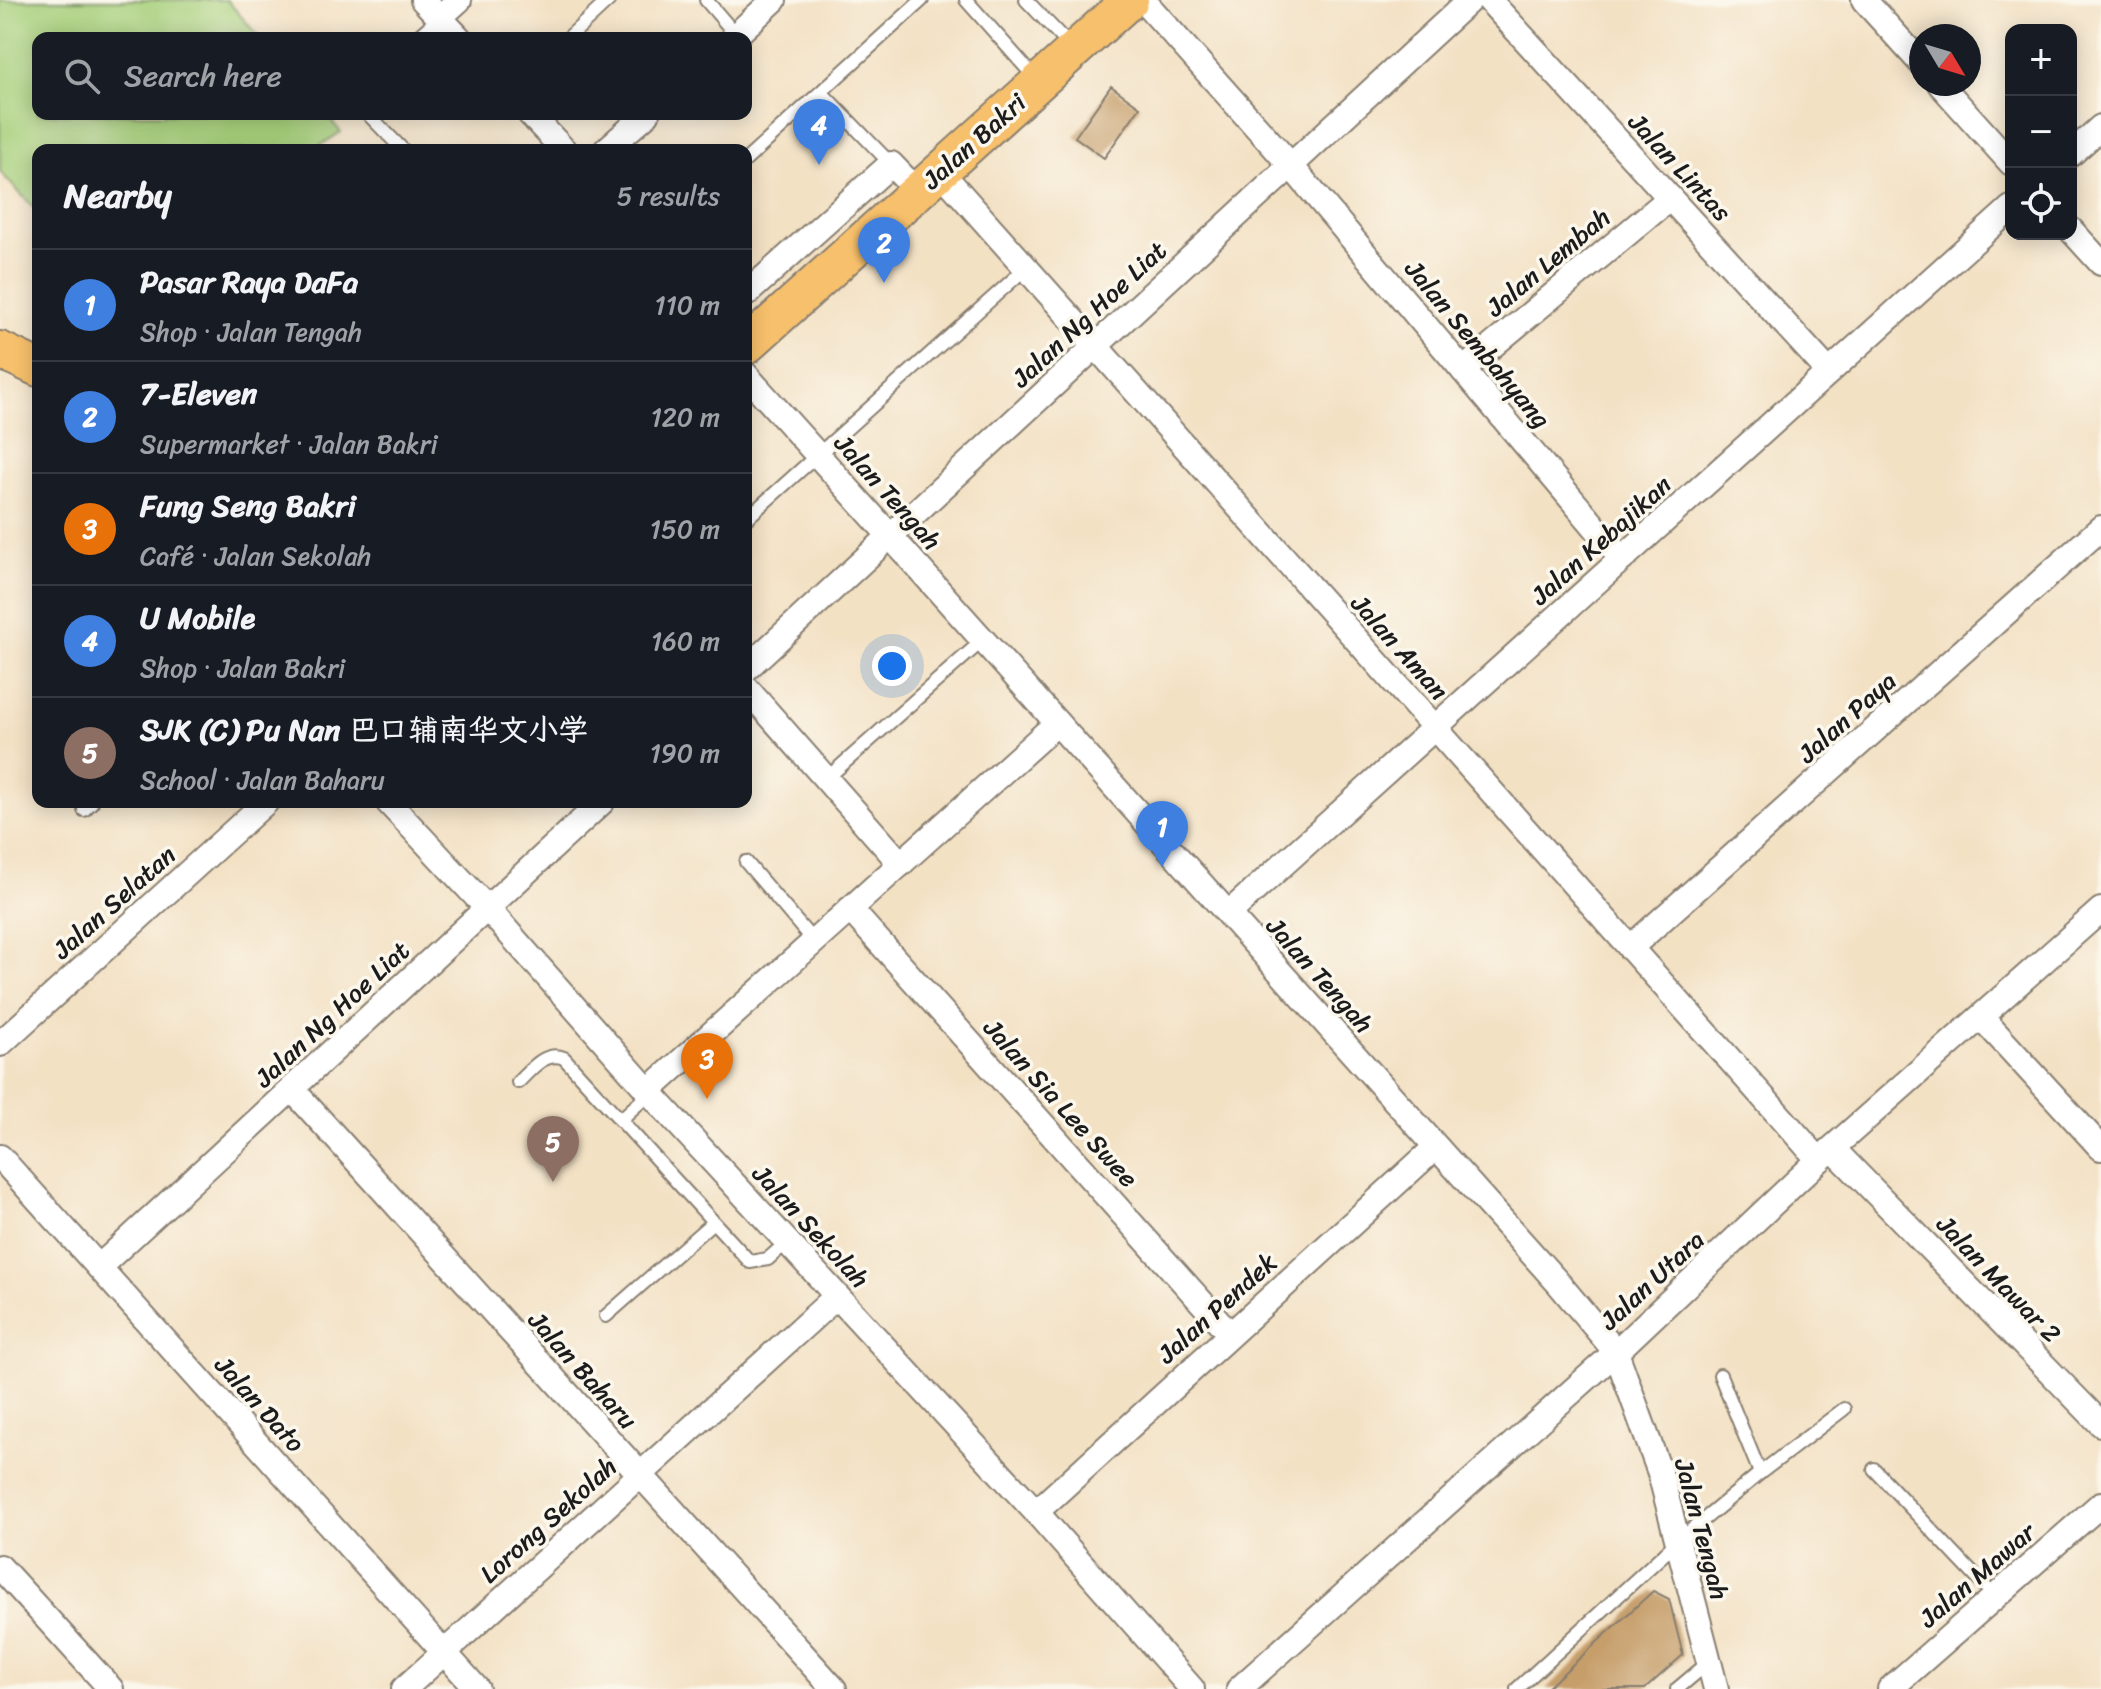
<!DOCTYPE html>
<meta charset="utf-8">
<style>
body{margin:0;font-family:Sriracha,"LXGW WenKai TC",sans-serif;background:#20242c;color:#f1f3f6}
.controls{position:absolute;right:24px;top:24px;display:grid;overflow:hidden;border-radius:16px;box-shadow:0 4px 20px #0003}
.controls button{width:72px;height:72px;display:grid;place-items:center;padding:0;border:0;border-bottom:2px solid #363941;background:#171b24;color:#f1f3f6;font:40px sans-serif}
.compass{position:absolute;left:1909px;top:24px;width:72px;height:72px;border-radius:50%;background:#171b24;box-shadow:0 4px 20px #0003;rotate:128deg}
.you{position:absolute;left:892px;top:666px;width:28px;height:28px;margin:-20px;border:6px solid #fff;border-radius:50%;background:#1a73e8;box-shadow:0 0 0 12px #1a73e833}
.badge{display:grid;place-items:center;width:52px;height:52px;border-radius:50%;background:#b45309;color:#fff;font-size:26px;font-weight:700}
.pin{position:absolute;translate:-50% -66px;filter:drop-shadow(0 2px 4px #0008)}
.pin::after{content:'';position:absolute;top:42px;width:28px;height:24px;background:inherit;clip-path:polygon(0 0,100% 0,50% 100%)}
.list{margin:0;padding:0;list-style:none}
h2{display:flex;justify-content:space-between;align-items:center;height:104px;margin:0;padding:0 32px;font-size:34px}
h2 small{font-size:26px;font-weight:400;color:#9ea1a6}
.list li{display:grid;grid-template-columns:52px 1fr auto;gap:24px;align-items:center;box-sizing:border-box;height:112px;padding:0 32px;border-top:2px solid #363941}
.list b{display:block;font-size:30px;white-space:nowrap}
.list p{margin:0;font-size:26px;white-space:nowrap;color:#9ea1a6}
.list em{font-size:26px;font-style:normal;color:#9ea1a6}
.icon{flex:none;width:44px;height:44px;fill:none;stroke:currentColor;stroke-width:2;stroke-linecap:round;stroke-linejoin:round}
.map{position:relative;flex:none;width:2101px;height:1689px;overflow:hidden}
.search{position:absolute;background:#171b24;box-shadow:0 4px 20px #0003;left:32px;top:32px;width:720px;height:88px;display:flex;align-items:center;gap:20px;box-sizing:border-box;padding:0 28px;border-radius:16px;color:#9ea1a6;font-size:30px}
.panel{position:absolute;background:#171b24;box-shadow:0 4px 20px #0003;left:32px;top:144px;width:720px;height:664px;border-radius:16px}
.map>svg:first-child{display:block}
.green{fill:#a6cf7a;stroke:#61764b;stroke-width:2}
.building{fill:#c69e6b}
.lines{fill:none;stroke-linecap:round;stroke-linejoin:round}
.lane-casing{stroke:#887e70;stroke-width:16}
.street-casing{stroke:#887e70;stroke-width:28}
.primary-casing{stroke:#887e70;stroke-width:40}
.lane{stroke:#fff;stroke-width:12}
.street{stroke:#fff;stroke-width:24}
.primary{stroke:#f7c06c;stroke-width:36}
.labels{text-anchor:middle;stroke-width:7;stroke-linejoin:round;paint-order:stroke}
.street-label{font-size:26px;fill:#1c1c1c;stroke:#fbf7ec}
</style>
<div class="map">
<svg width="2101" height="1689" viewBox="0 0 2101 1689">
<rect width="100%" height="100%" fill="#fbf7ec"/>
<filter id="ink" filterUnits="userSpaceOnUse"><feTurbulence type="fractalNoise" baseFrequency=".0125" numOctaves="2"/><feDisplacementMap in="SourceGraphic" scale="16" xChannelSelector="R" yChannelSelector="G"/><feConvolveMatrix kernelMatrix="1 2 1 2 8 2 1 2 1" color-interpolation-filters="sRGB"/></filter>
<filter id="wash" filterUnits="userSpaceOnUse"><feTurbulence type="fractalNoise" baseFrequency=".006" numOctaves="4" result="noise"/><feDisplacementMap in="SourceGraphic" scale="32" xChannelSelector="R" yChannelSelector="G"/><feGaussianBlur stdDeviation="1.8" result="paint"/><feColorMatrix in="noise" values="0 0 0 0 0 0 0 0 0 0 0 0 0 0 0 0 0 1.4 0 .05"/><feComposite in="paint" operator="in"/></filter>
<g filter="url(#wash)">
<rect width="100%" height="100%" fill="#f3e1c4"/>
<polygon class="green" points="0,0 227,0 260,38 38,38 38,114 325,114 341,132 313,150 38,150 38,212 0,172"/>
<g id="blocks">
<g class="building">
<polygon points="1111,86 1140,107 1104,158 1075,137"/>
<polygon points="1653,1591 1669,1599 1683,1655 1645,1689 1546,1689"/>
</g>
</g>
</g>
<g filter="url(#ink)">
<use href="#blocks" fill-opacity="0" stroke="#887e70" stroke-width="2"/>
<g class="lines">
<defs>
<g id="lane">
<polyline points="706,0 736,35"/>
<polyline points="966,0 1038,81"/>
<polyline points="1026,0 1072,48"/>
<polyline points="416,38 440,17"/>
<polyline points="568,38 609,0"/>
<polyline points="821,92 891,164"/>
<polyline points="368,114 403,150"/>
<polyline points="746,160 922,0"/>
<polyline points="746,519 1026,268"/>
<polyline points="826,779 983,640"/>
<polyline points="84,810 92,802"/>
<polyline points="746,862 814,942"/>
<path d="M518,1082C531,1070 545,1050 564,1058L750,1262L768,1259L787,1242"/>
<polyline points="620,1120 650,1093"/>
<polyline points="606,1316 713,1222"/>
<polyline points="1720,1375 1760,1473"/>
<polyline points="1874,1469 1995,1597"/>
<polyline points="1517,1689 1678,1541 1760,1473 1844,1409"/>
<polyline points="1677,1689 1708,1663"/>
</g>
<g id="street">
<polyline points="423,0 459,38"/>
<polyline points="1143,0 1286,160 1622,559"/>
<polyline points="1489,0 1829,372"/>
<polyline points="1864,0 1921,63"/>
<polyline points="440,17 459,0"/>
<polyline points="733,38 774,0"/>
<polyline points="1940,84 2011,163"/>
<polyline points="530,114 564,150"/>
<polyline points="606,150 647,114"/>
<polyline points="2071,154 2101,127"/>
<polyline points="940,171 1819,1160"/>
<polyline points="2071,230 2101,263"/>
<polyline points="746,294 891,164 917,191"/>
<polyline points="1463,370 1670,198"/>
<polyline points="746,375 1560,1285 1616,1352 1660,1473 1716,1689"/>
<polyline points="746,669 1470,0"/>
<polyline points="746,688 901,864"/>
<polyline points="388,802 487,908 650,1093 1036,1512 1192,1689"/>
<polyline points="850,909 1230,1334"/>
<polyline points="1228,914 2011,208"/>
<polyline points="1630,948 2101,528"/>
<polyline points="1981,1017 2101,1148"/>
<polyline points="0,1044 266,802"/>
<polyline points="292,1089 834,1689"/>
<polyline points="648,1091 1057,723"/>
<polyline points="1833,1149 2101,1424"/>
<polyline points="0,1157 477,1689"/>
<polyline points="99,1267 602,802"/>
<polyline points="1036,1512 1436,1147"/>
<polyline points="0,1567 111,1689"/>
<polyline points="404,1689 837,1296"/>
<polyline points="1239,1689 1616,1352 1819,1160 2101,910"/>
<polyline points="1890,1689 2101,1504"/>
</g>
<g id="primary">
<polyline points="746,346 1130,0"/>
<polyline points="0,350 38,368"/>
</g>
</defs>
<use href="#lane" class="lane-casing"/>
<use href="#street" class="street-casing"/>
<use href="#primary" class="primary-casing"/>
<use href="#lane" class="lane"/>
<use href="#street" class="street"/>
<use href="#primary" class="primary"/>
</g>
</g>
<g class="labels">
<g class="street-label">
<text transform="translate(974 141) rotate(-42)" y="9">Jalan Bakri</text>
<text transform="translate(1680 167) rotate(47)" y="9">Jalan Lintas</text>
<text transform="translate(1548 262) rotate(-40)" y="9">Jalan Lembah</text>
<text transform="translate(1089 314) rotate(-43)" y="9">Jalan Ng Hoe Liat</text>
<text transform="translate(1478 344) rotate(50)" y="9">Jalan Sembahyang</text>
<text transform="translate(888 492) rotate(48)" y="9">Jalan Tengah</text>
<text transform="translate(1601 540) rotate(-42)" y="9">Jalan Kebajikan</text>
<text transform="translate(1400 647) rotate(48)" y="9">Jalan Aman</text>
<text transform="translate(1847 717) rotate(-42)" y="9">Jalan Paya</text>
<text transform="translate(114 902) rotate(-42)" y="9">Jalan Selatan</text>
<text transform="translate(1320 975) rotate(48)" y="9">Jalan Tengah</text>
<text transform="translate(332 1014) rotate(-43)" y="9">Jalan Ng Hoe Liat</text>
<text transform="translate(1061 1103) rotate(48)" y="9">Jalan Sia Lee Swee</text>
<text transform="translate(811 1226) rotate(47)" y="9">Jalan Sekolah</text>
<text transform="translate(1999 1279) rotate(46)" y="9">Jalan Mawar 2</text>
<text transform="translate(1652 1280) rotate(-43)" y="9">Jalan Utara</text>
<text transform="translate(1217 1308) rotate(-42)" y="9">Jalan Pendek</text>
<text transform="translate(583 1370) rotate(48)" y="9">Jalan Baharu</text>
<text transform="translate(260 1404) rotate(48)" y="9">Jalan Dato</text>
<text transform="translate(548 1520) rotate(-42)" y="9">Lorong Sekolah</text>
<text transform="translate(1702 1529) rotate(75)" y="9">Jalan Tengah</text>
<text transform="translate(1977 1575) rotate(-41)" y="9">Jalan Mawar</text>
</g>
</g>
</svg>
<div class="controls">
<button>+</button>
<button>−</button>
<button><svg class="icon" aria-label="locate" viewBox="0 0 24 24"><circle cx="12" cy="12" r="6"/><path d="M12 2v4M12 18v4M2 12h4M18 12h4"/></svg></button>
</div>
<svg class="compass" viewBox="-18 -18 36 36"><path d="M0-13l5 13h-10z" fill="#e53935"/><path d="M0 13l5-13h-10z" fill="#9ea1a6"/></svg>
<div class="you"></div>
<div class="pin badge" style="left:1162px;top:867px;background:#3f7fe0">1</div>
<div class="pin badge" style="left:884px;top:283px;background:#3f7fe0">2</div>
<div class="pin badge" style="left:707px;top:1099px;background:#e8710a">3</div>
<div class="pin badge" style="left:819px;top:165px;background:#3f7fe0">4</div>
<div class="pin badge" style="left:553px;top:1182px;background:#8d6e63">5</div>
<div class="search"><svg class="icon" aria-label="search" viewBox="0 0 24 24"><circle cx="10" cy="10" r="6"/><path d="M15 15l6 6"/></svg>Search here</div>
<section class="panel">
<h2>Nearby<small>5 results</small></h2>
<ul class="list">
<li><span class="badge" style="background:#3f7fe0">1</span><div><b>Pasar Raya DaFa</b><p>Shop · Jalan Tengah</p></div><em>110 m</em></li>
<li><span class="badge" style="background:#3f7fe0">2</span><div><b>7-Eleven</b><p>Supermarket · Jalan Bakri</p></div><em>120 m</em></li>
<li><span class="badge" style="background:#e8710a">3</span><div><b>Fung Seng Bakri</b><p>Café · Jalan Sekolah</p></div><em>150 m</em></li>
<li><span class="badge" style="background:#3f7fe0">4</span><div><b>U Mobile</b><p>Shop · Jalan Bakri</p></div><em>160 m</em></li>
<li><span class="badge" style="background:#8d6e63">5</span><div><b>SJK (C) Pu Nan 巴口辅南华文小学</b><p>School · Jalan Baharu</p></div><em>190 m</em></li>
</ul>
</section>
</div>
